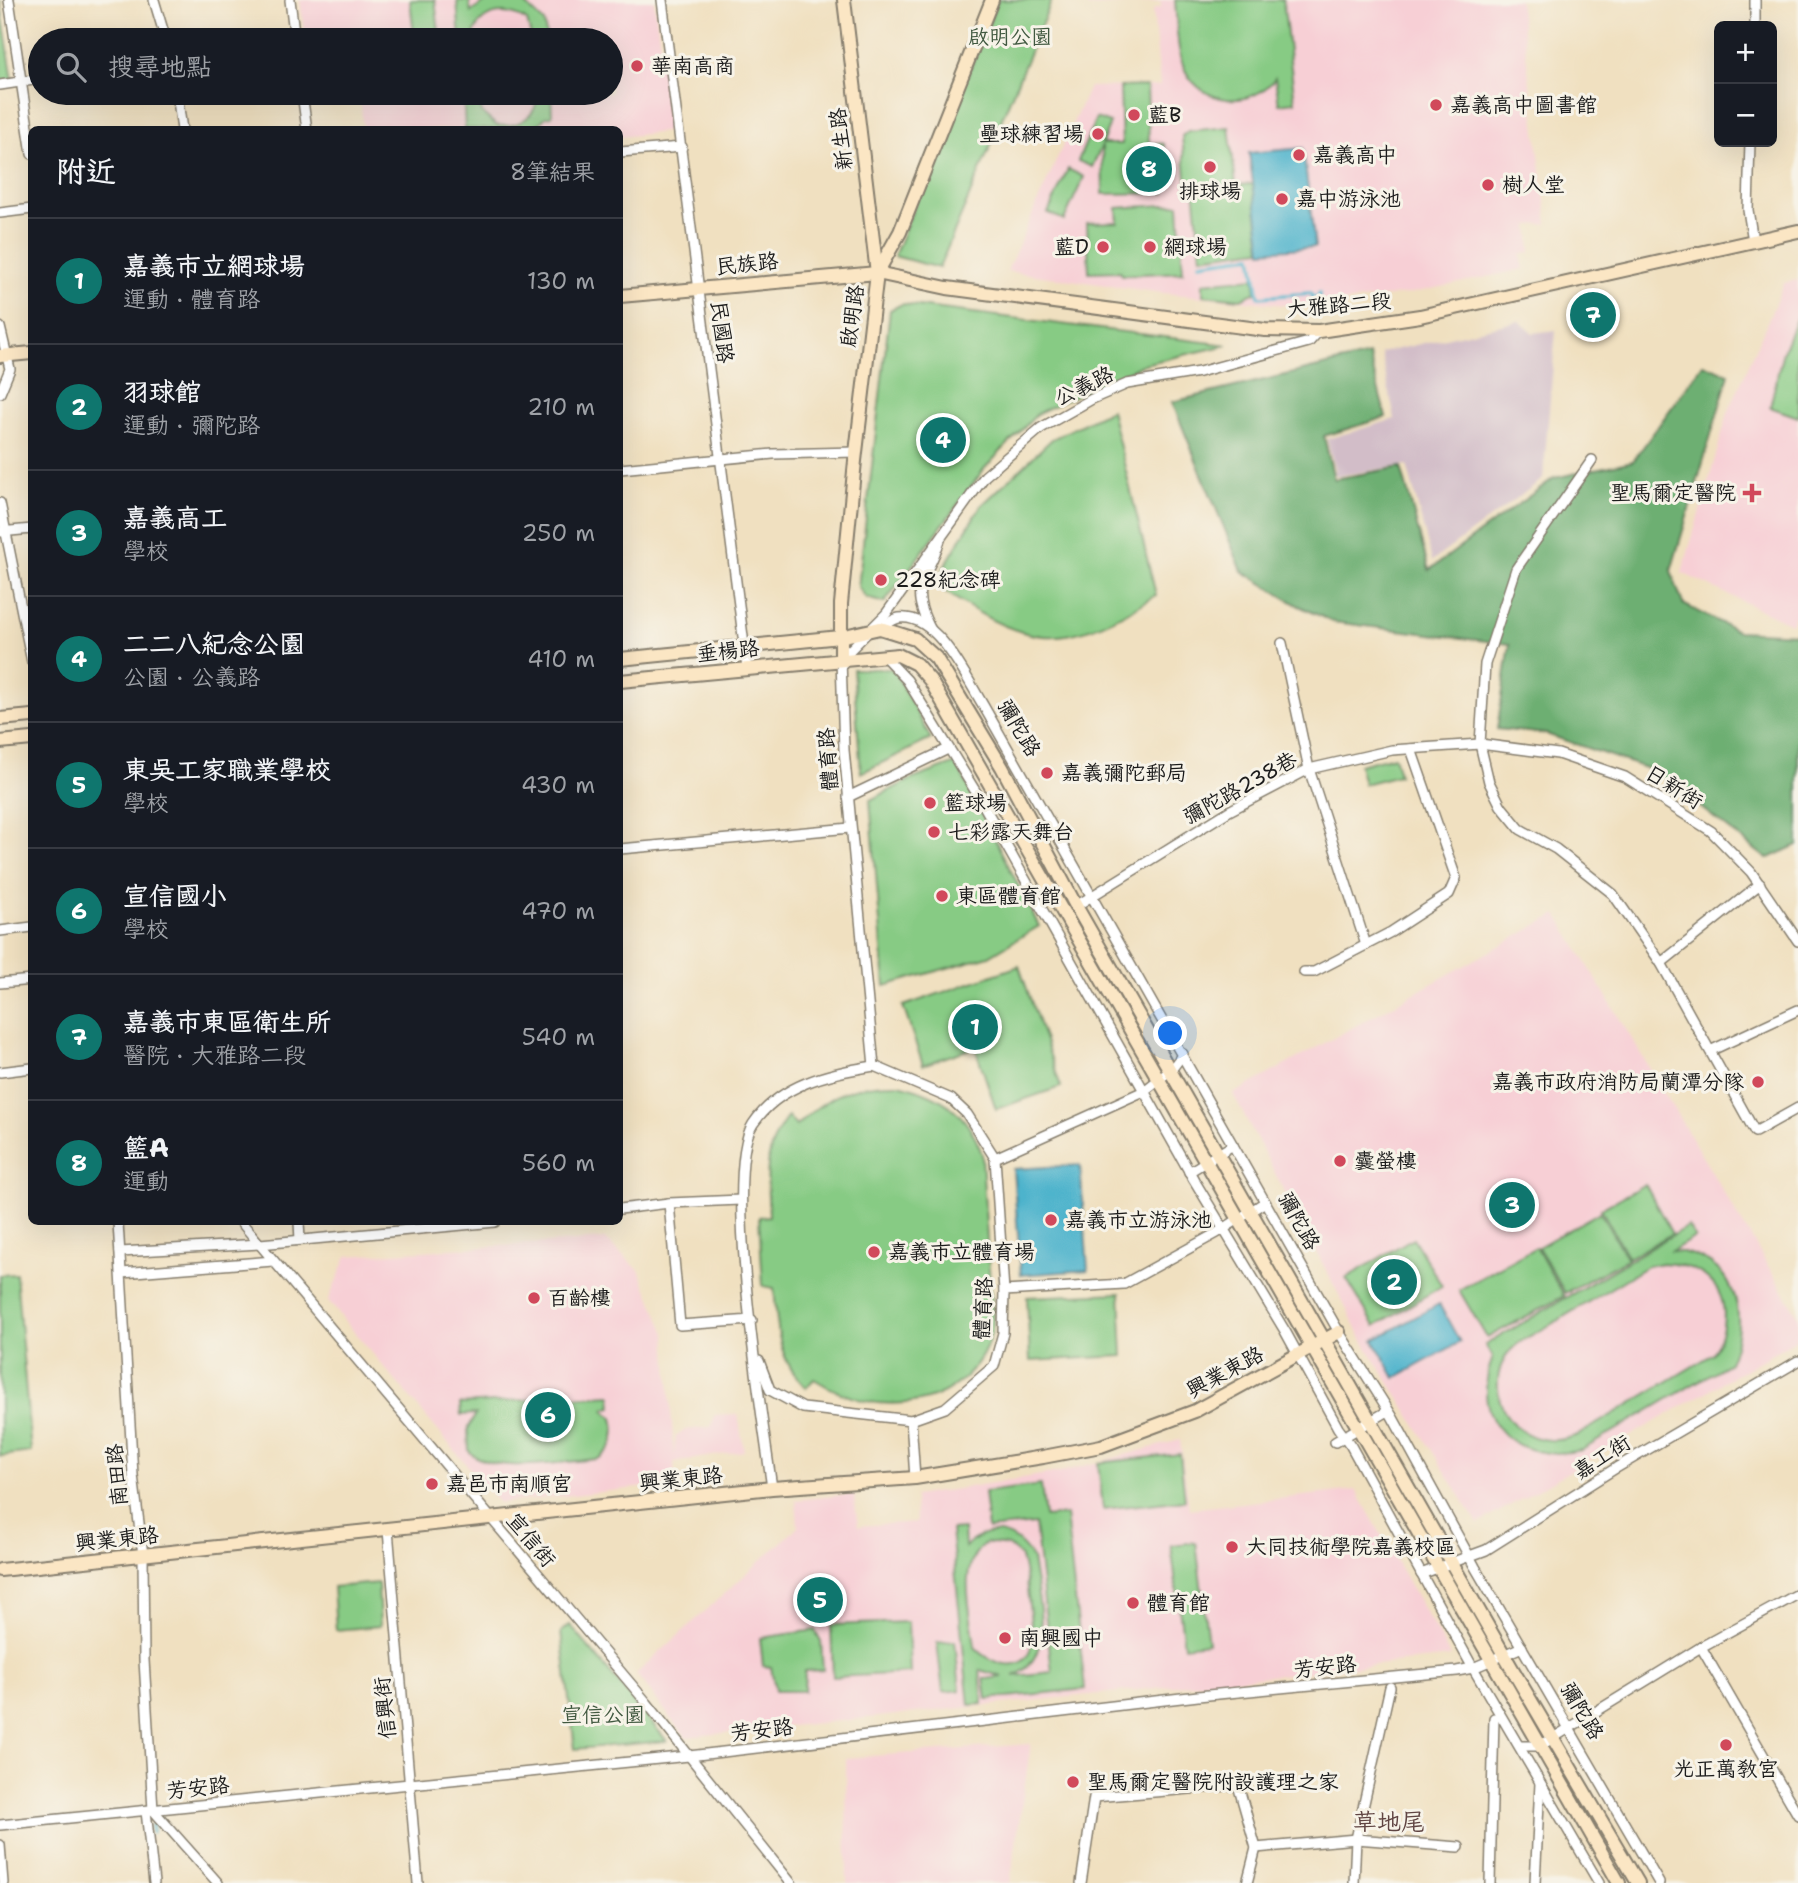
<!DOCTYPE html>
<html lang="zh-TW">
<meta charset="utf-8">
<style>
body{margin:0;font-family:"Shantell Sans","LXGW WenKai TC",sans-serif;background:#242831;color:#f1f3f6}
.controls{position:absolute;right:21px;top:21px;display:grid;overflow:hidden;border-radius:10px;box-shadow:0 7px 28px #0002}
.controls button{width:63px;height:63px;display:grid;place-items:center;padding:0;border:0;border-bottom:2px solid #363941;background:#171b24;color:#f1f3f6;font:35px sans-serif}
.you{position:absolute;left:1171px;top:1034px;width:24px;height:24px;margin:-18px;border:5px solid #fff;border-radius:50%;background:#1a73e8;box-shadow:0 0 0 10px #1a73e833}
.badge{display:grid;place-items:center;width:46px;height:46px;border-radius:50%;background:#0f766e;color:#fff;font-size:23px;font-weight:700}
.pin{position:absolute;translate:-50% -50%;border:4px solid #fff;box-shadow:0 2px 7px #0006}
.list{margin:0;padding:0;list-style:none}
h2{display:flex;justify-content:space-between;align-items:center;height:91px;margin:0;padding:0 28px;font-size:30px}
h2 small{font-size:23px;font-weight:400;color:#9ea1a6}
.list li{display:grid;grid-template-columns:46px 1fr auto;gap:21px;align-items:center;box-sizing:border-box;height:126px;padding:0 28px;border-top:2px solid #363941}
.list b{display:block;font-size:26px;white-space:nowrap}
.list p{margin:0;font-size:23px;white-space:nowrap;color:#9ea1a6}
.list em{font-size:23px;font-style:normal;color:#9ea1a6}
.icon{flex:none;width:38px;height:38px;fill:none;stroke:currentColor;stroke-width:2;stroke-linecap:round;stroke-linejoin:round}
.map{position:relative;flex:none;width:1798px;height:1883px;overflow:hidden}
.search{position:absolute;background:#171b24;box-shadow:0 7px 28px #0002;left:28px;top:28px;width:595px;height:77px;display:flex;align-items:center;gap:18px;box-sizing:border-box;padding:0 24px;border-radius:38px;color:#9ea1a6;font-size:26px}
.panel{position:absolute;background:#171b24;box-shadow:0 7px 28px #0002;left:28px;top:126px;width:595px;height:1099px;border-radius:10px}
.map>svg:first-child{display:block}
.built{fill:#f7cfd5}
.industrial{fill:#d2bdc8}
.green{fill:#87cb84;stroke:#527450;stroke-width:2;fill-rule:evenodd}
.forest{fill:#6daf72;stroke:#446647;stroke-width:2}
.water{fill:#4db3cc;stroke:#346874;stroke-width:2}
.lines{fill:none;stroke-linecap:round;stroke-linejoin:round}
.stream{stroke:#4db3cc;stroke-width:3.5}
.street-casing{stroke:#867e6e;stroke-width:12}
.secondary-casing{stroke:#867e6e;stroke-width:16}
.street{stroke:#fff;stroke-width:9}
.secondary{stroke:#fbe6c4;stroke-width:12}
.poi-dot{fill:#d1495b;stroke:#f7f3e8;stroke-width:2.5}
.labels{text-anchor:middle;stroke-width:6;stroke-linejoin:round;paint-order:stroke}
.park-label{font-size:21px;fill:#415940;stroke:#f7f3e8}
.poi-label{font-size:21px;fill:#1c1c1c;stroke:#f7f3e8;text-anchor:start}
.street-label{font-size:21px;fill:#1c1c1c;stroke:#f7f3e8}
.quarter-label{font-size:24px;fill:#604543;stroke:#f7f3e8}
</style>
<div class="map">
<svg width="1798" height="1883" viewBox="0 0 1798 1883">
<rect width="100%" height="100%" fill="#f7f3e8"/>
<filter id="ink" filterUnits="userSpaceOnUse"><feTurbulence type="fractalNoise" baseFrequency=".0143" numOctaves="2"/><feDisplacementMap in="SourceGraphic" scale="14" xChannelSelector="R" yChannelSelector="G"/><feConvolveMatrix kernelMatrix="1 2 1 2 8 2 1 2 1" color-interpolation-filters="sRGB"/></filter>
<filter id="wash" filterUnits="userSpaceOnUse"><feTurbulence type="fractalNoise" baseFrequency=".00686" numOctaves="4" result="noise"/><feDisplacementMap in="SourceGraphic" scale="28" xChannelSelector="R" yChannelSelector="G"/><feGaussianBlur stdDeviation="1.57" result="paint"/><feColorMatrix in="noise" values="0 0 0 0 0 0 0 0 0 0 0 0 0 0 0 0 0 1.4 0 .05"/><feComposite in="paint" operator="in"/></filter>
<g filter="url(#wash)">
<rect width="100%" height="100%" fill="#f0e0c0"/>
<g class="built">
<polygon points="300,0 654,0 672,131 620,137 620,130 363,129 360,93 611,93 611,40 305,40"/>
<polygon points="1075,0 1519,0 1548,224 1529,225 1531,252 1521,255 1524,269 1408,294 1305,307 1163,293 1007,271 1089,87 1160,86 1153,9 1161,7 1161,1 1088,7"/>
<polygon points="1798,280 1798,610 1791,624 1682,573 1728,413 1784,283"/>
<polygon points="1557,914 1798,1316 1798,1339 1478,1524 1365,1344 1233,1094"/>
<polygon points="605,1239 639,1270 666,1333 674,1455 676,1436 685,1430 711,1427 715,1415 738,1414 744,1451 674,1462 675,1484 499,1503 328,1301 347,1256"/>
<polygon points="1180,1440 1189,1509 1356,1490 1451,1657 686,1737 636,1674 798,1527 796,1500 854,1494 858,1526 916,1522 915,1496 1065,1471"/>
<polygon points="1031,1744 1010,1883 847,1883 846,1758"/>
</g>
<polygon class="industrial" points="1519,321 1533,333 1556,330 1543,479 1432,561 1407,465 1336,476 1327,439 1395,419 1381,353"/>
<g class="green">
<polygon points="0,0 13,80 0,81"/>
<polygon points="410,0 435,0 439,32 414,35"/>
<path d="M469,0L471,12L488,0H521L544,22L547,40H532L527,21C505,7 477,11 473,40H460L457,1Z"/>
<polygon points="998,0 1052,0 939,268 894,256"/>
<path d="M1175,0H1283L1295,102L1279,104L1275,78C1253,109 1203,106 1185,70C1176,51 1177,21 1175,0Z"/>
<polygon points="1147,86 1149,143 1164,144 1165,193 1103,194 1102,146 1092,167 1078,161 1096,118 1110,123 1102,144 1122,144 1120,87"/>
<path d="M463,93H478L482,113L496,125C518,128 539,116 537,93H551L552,116L546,117L533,129H465Z"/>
<polygon points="1229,127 1236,185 1253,184 1261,249 1201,257 1194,189 1187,189 1182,136 1188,131"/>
<polygon points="1068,169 1084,177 1064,220 1048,213"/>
<polygon points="1179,204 1183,272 1121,275 1120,271 1089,272 1087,223 1118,222 1117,208"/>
<polygon points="1254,278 1256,292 1241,299 1203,295 1203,283"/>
<polygon points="902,304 1228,345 1144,364 1038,413 985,468 884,603 866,598 858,587 890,310"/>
<polygon points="1798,315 1798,417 1770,407 1783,351"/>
<path d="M1111,410L1156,595C1059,656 1026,647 934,584L980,507L1052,439Z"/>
<polygon points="853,669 893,669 931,739 861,773"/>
<polygon points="1394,756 1399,775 1364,784 1359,765"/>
<polygon points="956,763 1039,926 989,956 885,986 870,800 910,780"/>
<polygon points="1019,966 1061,1087 996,1109 975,1047 923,1065 903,1006"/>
<path d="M899,1084C942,1095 967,1111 982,1154C984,1197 987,1240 990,1282C991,1297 995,1316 992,1330C984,1366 955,1393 920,1401C880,1409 848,1400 814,1379L806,1388C776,1357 778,1329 774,1288L763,1286L759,1217L769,1216C767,1175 762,1150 788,1116L796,1126C828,1095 853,1083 899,1084Z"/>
<polygon points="1645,1184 1672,1234 1628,1258 1601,1209"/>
<polygon points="1600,1212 1627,1259 1565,1293 1538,1247"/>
<path d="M1688,1226L1695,1237L1672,1251C1734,1255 1751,1313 1729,1363L1582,1450C1518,1465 1467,1424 1493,1357L1485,1345ZM1662,1263C1717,1265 1739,1305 1713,1354L1578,1435C1557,1443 1536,1442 1518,1428C1494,1408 1490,1370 1514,1347C1523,1338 1539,1332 1550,1325C1583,1305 1615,1286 1647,1266Z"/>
<polygon points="1413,1238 1442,1286 1375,1326 1346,1278"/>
<polygon points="1536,1247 1564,1296 1487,1338 1459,1290"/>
<polygon points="16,1274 31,1452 0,1456 0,1275"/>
<polygon points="1120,1293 1123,1356 1030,1361 1027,1297"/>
<path d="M611,1395L612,1407L604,1409L613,1418C618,1436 613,1449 598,1459C565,1461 490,1476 469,1451L468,1429L476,1414L461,1415L460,1404Z"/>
<polygon points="1180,1454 1185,1500 1103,1509 1098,1463"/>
<path d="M1041,1485L1045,1517L1066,1515L1085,1689L987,1699L984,1679L1003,1677L980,1670L983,1704L969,1705L951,1530L964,1529L965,1547C989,1524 1015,1530 1032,1558C1036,1595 1058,1657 1014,1676L1052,1672L1035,1524L988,1529L984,1492ZM986,1543L1008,1546C1012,1549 1017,1552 1020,1556C1025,1563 1032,1628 1032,1639C1030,1677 992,1666 975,1647C972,1614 955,1565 986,1543Z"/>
<polygon points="1196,1542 1208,1643 1184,1646 1171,1545"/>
<polygon points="378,1583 380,1626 336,1630 333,1587"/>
<polygon points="908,1622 910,1673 833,1677 831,1625"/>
<polygon points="570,1625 667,1741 575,1749 561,1632"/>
<polygon points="815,1630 821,1641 823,1670 805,1671 804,1691 775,1691 771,1667 763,1666 760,1638"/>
<polygon points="955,1641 960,1690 943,1692 937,1643"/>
</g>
<polygon class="forest" points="1369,355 1386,417 1324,436 1334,479 1401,467 1429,570 1554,478 1633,461 1703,364 1729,374 1671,571 1683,604 1737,631 1798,634 1798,845 1767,859 1654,771 1546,734 1497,729 1510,644 1333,622 1299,606 1242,571 1172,402"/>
<g class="water">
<polygon points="1303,148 1315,247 1262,251 1249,153"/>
<polygon points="1080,1165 1088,1270 1021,1275 1013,1169"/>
<polygon points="1439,1304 1460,1342 1395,1378 1374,1340"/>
</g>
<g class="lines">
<g class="stream">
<polyline points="1200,263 1252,256 1259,297 1311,293 1313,298 1319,297 1319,293"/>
<polyline points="152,1832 152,1825 161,1820"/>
</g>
</g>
</g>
<g filter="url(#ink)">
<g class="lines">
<defs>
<g id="street">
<polyline points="9,0 32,154"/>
<polyline points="154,0 166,40"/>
<polyline points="290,0 295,40"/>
<polyline points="662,0 747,668"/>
<polyline points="1755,26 1755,0"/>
<polyline points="0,85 40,79"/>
<polyline points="177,93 182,130"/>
<polyline points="302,93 307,130"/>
<polyline points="1750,142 1748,210 1753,241"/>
<polyline points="620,152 682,147"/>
<polyline points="0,213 32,209"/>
<polyline points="0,327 10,369 0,393"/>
<polyline points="1592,460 1516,569 1485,664 1480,744 1489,782 1501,806 1520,829 1556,849 1613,894 1661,963 1755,1132 1798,1108"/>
<polyline points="620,469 773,454 856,452"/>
<polyline points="0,503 32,662"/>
<polyline points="0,532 32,529"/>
<path d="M880,628C886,625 893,619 899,618C937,613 967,679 983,705L1339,1332L1392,1416L1475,1567L1659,1883"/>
<path d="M931,630C907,585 926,582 940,540"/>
<polyline points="1282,643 1309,769 1366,945"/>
<polyline points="885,657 907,680 979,797 1194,1180 1285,1331 1338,1428 1351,1446 1473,1668 1599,1883"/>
<polyline points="848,797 948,749"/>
<polyline points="620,849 850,828"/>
<polyline points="1076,906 1229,811 1309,769 1392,750 1480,744 1558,754 1625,777 1711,831 1751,872 1798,941"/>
<polyline points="0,931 32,927"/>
<polyline points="1661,963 1760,884"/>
<polyline points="1304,972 1314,972 1391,932 1449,894 1456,878 1411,749"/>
<polyline points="0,983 32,980"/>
<polyline points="1712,1050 1798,1010"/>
<polyline points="0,1072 32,1068"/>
<polyline points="995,1158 1144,1091 1171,1070 1183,1054"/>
<polyline points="1189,1172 1233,1145"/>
<polyline points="669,1203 680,1325 752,1320"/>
<polyline points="620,1209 669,1203 741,1200"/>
<polyline points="118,1222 133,1475 143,1555 144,1660 153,1810 218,1883"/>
<polyline points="241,1222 647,1703 791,1883"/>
<polyline points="299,1222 300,1240"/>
<polyline points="120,1252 260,1244 495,1222"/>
<polyline points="122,1273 273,1261"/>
<polyline points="1004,1291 1124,1284 1217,1233 1265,1202"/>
<polyline points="759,1361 770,1390 803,1408 911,1420 945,1408 994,1366 1003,1333 1004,1291 995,1158 967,1114 951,1099 874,1066"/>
<polyline points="911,1420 915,1478"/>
<polyline points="1335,1442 1388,1411"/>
<path d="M772,1488C763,1422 722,1171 753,1124C780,1084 829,1073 874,1066L844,750L841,659L886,614L985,476L1041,428L1092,399L1127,384L1199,372L1309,342L1319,331"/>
<polyline points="388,1530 418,1883"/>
<polyline points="1421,1574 1486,1550 1616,1468 1798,1361"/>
<polyline points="1701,1647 1798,1815"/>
<polyline points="1520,1746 1540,1746 1701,1647 1798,1594"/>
<polyline points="146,1811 154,1883"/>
<polyline points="0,1825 689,1756 1198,1696 1457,1671 1473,1668 1522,1647"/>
<polyline points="0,1845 3,1883"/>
<polyline points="1256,1848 1356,1839 1459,1847"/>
<polyline points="1081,1883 1094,1797 1238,1785 1256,1848 1247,1883"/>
<polyline points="1354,1883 1356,1839 1390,1687"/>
<polyline points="1490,1883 1494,1718"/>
<polyline points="1535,1883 1540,1783"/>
</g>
<g id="secondary">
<polyline points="844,0 877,273"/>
<polyline points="620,296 877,273 947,288 1265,330 1319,331 1420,316 1798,231"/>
<polyline points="0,356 32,353"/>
<polyline points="620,659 840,637 880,628 915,639 936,658 1002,767 1076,906 1511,1667 1638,1883"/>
<polyline points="841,659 841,604 855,461 877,273 900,232 992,0"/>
<polyline points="620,681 898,655 916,664 930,680 1619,1883"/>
<polyline points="0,719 32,716"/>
<polyline points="0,742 32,739"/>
<polyline points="0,1570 772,1488 915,1478 1043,1457 1101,1446 1195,1411 1339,1332"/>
</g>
</defs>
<use href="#street" class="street-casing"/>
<use href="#secondary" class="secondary-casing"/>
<use href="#street" class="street"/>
<use href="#secondary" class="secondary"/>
</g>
</g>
<g class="poi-dot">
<circle cx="637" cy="66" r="7"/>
<circle cx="1436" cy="105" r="7"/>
<circle cx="1134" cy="115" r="7"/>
<circle cx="1098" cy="134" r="7"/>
<circle cx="1299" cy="155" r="7"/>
<circle cx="1210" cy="167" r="7"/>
<circle cx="1488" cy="185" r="7"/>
<circle cx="1282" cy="199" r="7"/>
<circle cx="1103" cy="247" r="7"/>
<circle cx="1150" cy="247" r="7"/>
<path d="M1748.5 482.5h7v7h7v7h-7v7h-7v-7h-7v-7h7z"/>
<circle cx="881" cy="580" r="7"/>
<circle cx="1047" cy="773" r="7"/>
<circle cx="930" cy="803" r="7"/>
<circle cx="934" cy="832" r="7"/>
<circle cx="942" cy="896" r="7"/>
<circle cx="1758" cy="1082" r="7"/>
<circle cx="1340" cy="1161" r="7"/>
<circle cx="1051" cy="1220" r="7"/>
<circle cx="874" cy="1252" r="7"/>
<circle cx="534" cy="1298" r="7"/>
<circle cx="432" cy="1484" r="7"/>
<circle cx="1232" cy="1547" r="7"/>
<circle cx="1133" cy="1603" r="7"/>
<circle cx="1005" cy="1638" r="7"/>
<circle cx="1726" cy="1745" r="7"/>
<circle cx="1073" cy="1782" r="7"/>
</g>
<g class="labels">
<g class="park-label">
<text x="1010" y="44">啟明公園</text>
<text x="603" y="1722">宣信公園</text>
</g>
<g class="poi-label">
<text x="651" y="73">華南高商</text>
<text x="1450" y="112">嘉義高中圖書館</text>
<text x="1148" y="122">藍B</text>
<text x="1084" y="141" text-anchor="end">壘球練習場</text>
<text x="1313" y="162">嘉義高中</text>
<text x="1502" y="192">樹人堂</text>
<text x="1210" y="198" text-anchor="middle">排球場</text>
<text x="1296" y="206">嘉中游泳池</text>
<text x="1089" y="254" text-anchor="end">藍D</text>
<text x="1164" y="254">網球場</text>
<text x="1736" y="500" text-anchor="end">聖馬爾定醫院</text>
<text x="895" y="587">228紀念碑</text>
<text x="1061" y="780">嘉義彌陀郵局</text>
<text x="944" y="810">籃球場</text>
<text x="948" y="839">七彩露天舞台</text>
<text x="956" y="903">東區體育館</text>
<text x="1744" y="1089" text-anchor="end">嘉義市政府消防局蘭潭分隊</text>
<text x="1354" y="1168">囊螢樓</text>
<text x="1065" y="1227">嘉義市立游泳池</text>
<text x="888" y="1259">嘉義市立體育場</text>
<text x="548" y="1305">百齡樓</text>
<text x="446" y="1491">嘉邑市南順宮</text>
<text x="1246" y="1554">大同技術學院嘉義校區</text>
<text x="1147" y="1610">體育館</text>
<text x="1019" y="1645">南興國中</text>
<text x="1726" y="1776" text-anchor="middle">光正萬教宮</text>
<text x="1087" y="1789">聖馬爾定醫院附設護理之家</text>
</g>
<g class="street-label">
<text transform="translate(841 139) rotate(-97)" y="7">新生路</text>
<text transform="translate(747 264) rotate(-6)" y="7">民族路</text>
<text transform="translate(1339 305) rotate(-5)" y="7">大雅路二段</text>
<text transform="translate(852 316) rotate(-82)" y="7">啟明路</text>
<text transform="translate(722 332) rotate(83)" y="7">民國路</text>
<text transform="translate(1084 386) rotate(-26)" y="7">公義路</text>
<text transform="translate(728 651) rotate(-6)" y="7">垂楊路</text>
<text transform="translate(1019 728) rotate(59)" y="7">彌陀路</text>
<text transform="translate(828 759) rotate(-94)" y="7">體育路</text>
<text transform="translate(1674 787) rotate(32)" y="7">日新街</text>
<text transform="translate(1240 788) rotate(-29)" y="7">彌陀路238巷</text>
<text transform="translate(1299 1221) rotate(61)" y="7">彌陀路</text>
<text transform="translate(983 1308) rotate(-87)" y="7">體育路</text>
<text transform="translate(1225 1372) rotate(-28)" y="7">興業東路</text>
<text transform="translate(1602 1457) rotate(-32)" y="7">嘉工街</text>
<text transform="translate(117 1475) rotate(-95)" y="7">南田路</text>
<text transform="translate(681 1479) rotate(-6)" y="7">興業東路</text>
<text transform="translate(117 1539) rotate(-6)" y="7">興業東路</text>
<text transform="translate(531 1540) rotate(50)" y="7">宣信街</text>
<text transform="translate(1325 1667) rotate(-6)" y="7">芳安路</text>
<text transform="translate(385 1708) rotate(-96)" y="7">信興街</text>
<text transform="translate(1582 1711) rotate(59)" y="7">彌陀路</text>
<text transform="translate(762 1730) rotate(-7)" y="7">芳安路</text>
<text transform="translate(198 1788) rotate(-6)" y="7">芳安路</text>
</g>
<g class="quarter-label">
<text x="1389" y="1830">草地尾</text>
</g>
</g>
</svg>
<div class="controls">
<button>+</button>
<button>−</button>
</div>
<div class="you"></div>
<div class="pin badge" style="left:975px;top:1027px">1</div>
<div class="pin badge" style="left:1394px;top:1282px">2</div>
<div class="pin badge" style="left:1512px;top:1205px">3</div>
<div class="pin badge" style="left:943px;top:440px">4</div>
<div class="pin badge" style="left:820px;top:1600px">5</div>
<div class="pin badge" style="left:548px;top:1415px">6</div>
<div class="pin badge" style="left:1593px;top:315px">7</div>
<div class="pin badge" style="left:1149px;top:169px">8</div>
<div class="search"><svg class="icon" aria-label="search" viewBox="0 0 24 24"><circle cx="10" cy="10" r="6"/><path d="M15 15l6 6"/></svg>搜尋地點</div>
<section class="panel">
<h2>附近<small>8筆結果</small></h2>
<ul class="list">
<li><span class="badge">1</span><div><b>嘉義市立網球場</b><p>運動 · 體育路</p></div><em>130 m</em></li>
<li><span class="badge">2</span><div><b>羽球館</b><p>運動 · 彌陀路</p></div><em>210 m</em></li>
<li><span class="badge">3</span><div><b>嘉義高工</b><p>學校</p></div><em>250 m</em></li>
<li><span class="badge">4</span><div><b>二二八紀念公園</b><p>公園 · 公義路</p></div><em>410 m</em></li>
<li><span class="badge">5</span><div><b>東吳工家職業學校</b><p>學校</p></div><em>430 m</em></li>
<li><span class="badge">6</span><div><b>宣信國小</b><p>學校</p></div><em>470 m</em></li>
<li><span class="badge">7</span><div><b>嘉義市東區衛生所</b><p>醫院 · 大雅路二段</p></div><em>540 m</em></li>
<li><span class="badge">8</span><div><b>籃A</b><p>運動</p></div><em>560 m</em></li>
</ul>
</section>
</div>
